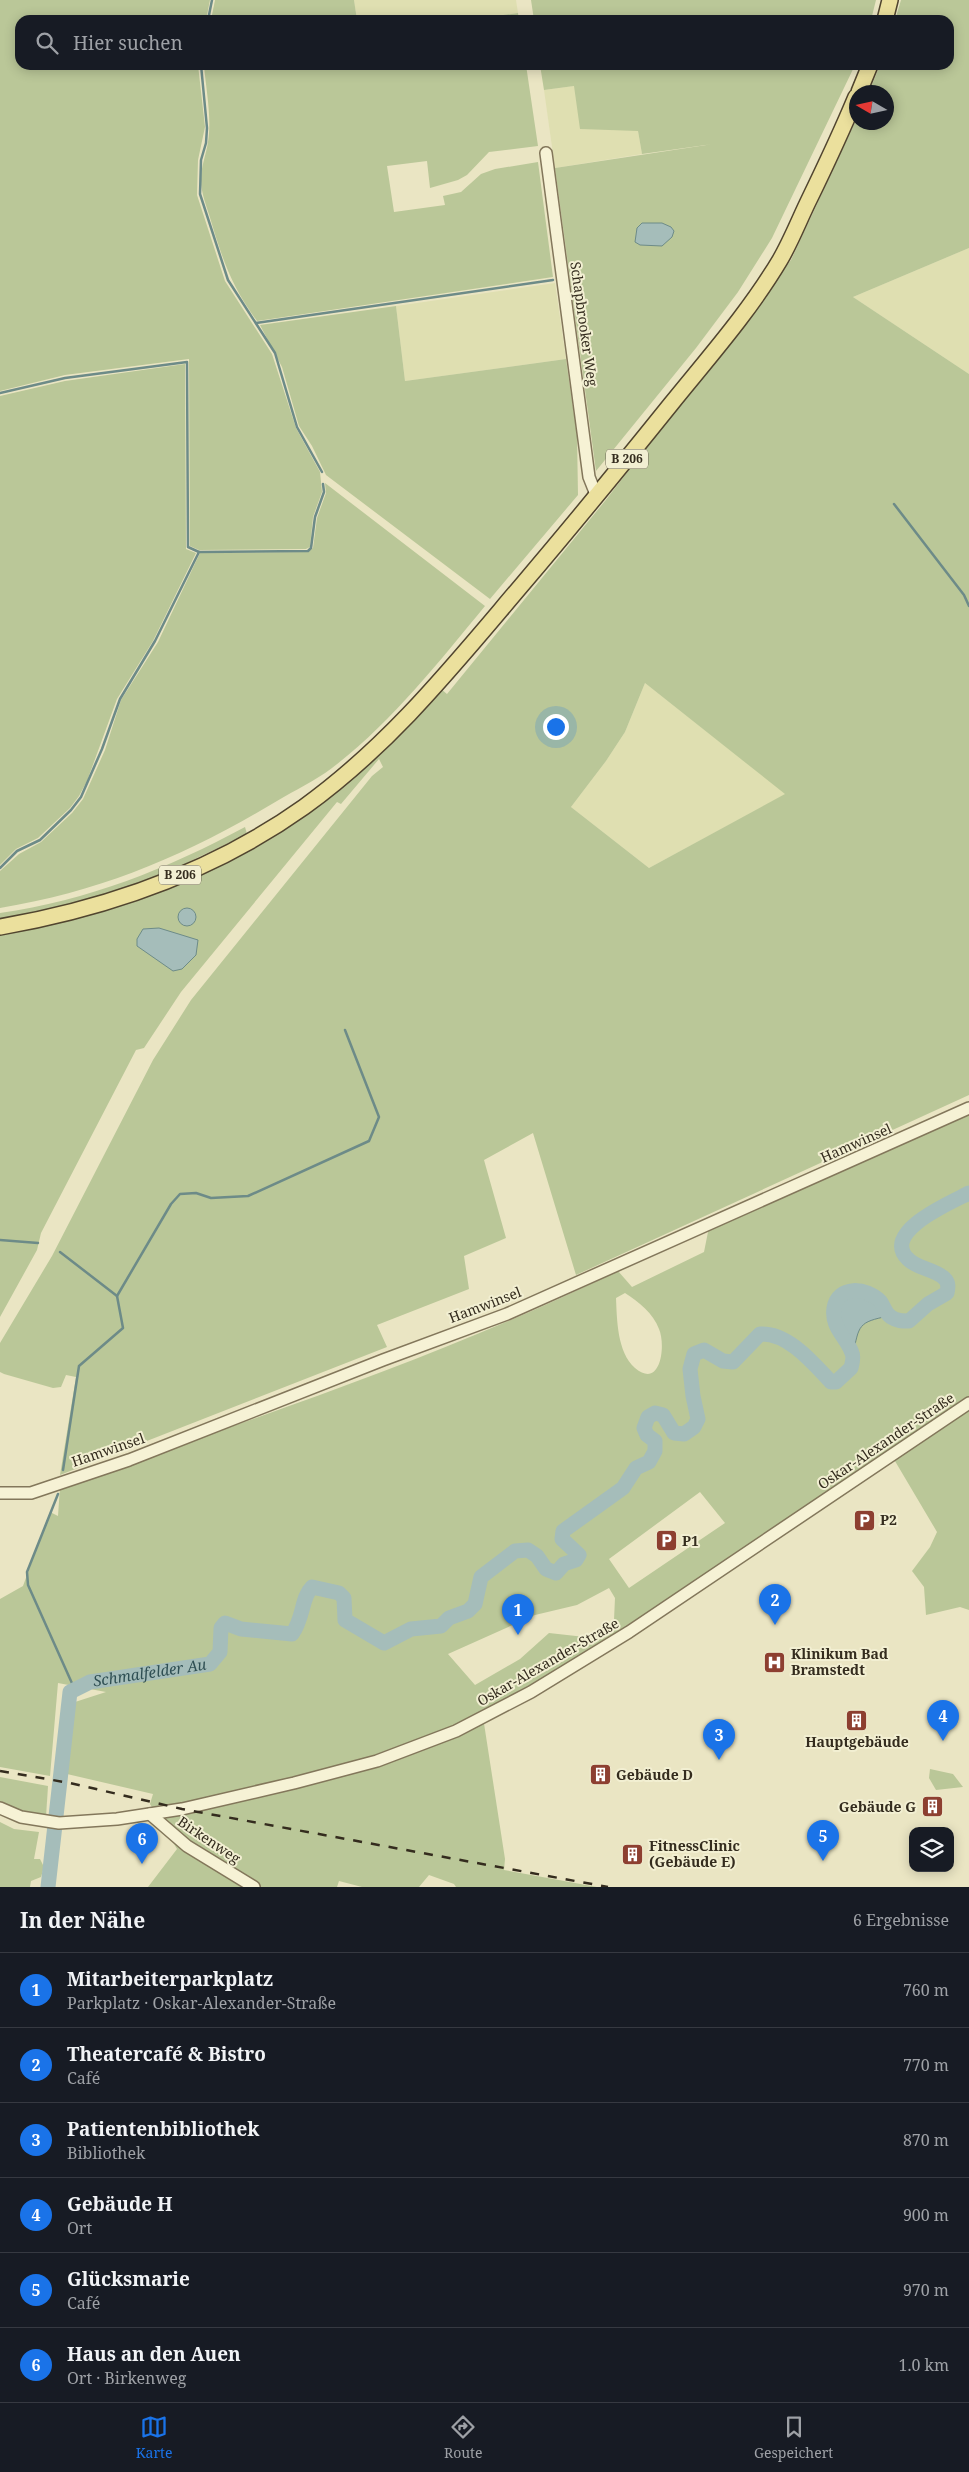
<!DOCTYPE html>
<html lang="de">
<meta charset="utf-8">
<style>
body{margin:0;font-family:"Noto Serif",serif;background:#242831;color:#f1f3f6}
.controls{position:absolute;right:15px;bottom:15px;display:grid;overflow:hidden;border-radius:10px;box-shadow:0 2px 12px #0003}
.controls button{width:45px;height:45px;display:grid;place-items:center;padding:0;border:0;border-bottom:1px solid #363941;background:#171b24;color:#f1f3f6;font:25px sans-serif}
.compass{position:absolute;left:849px;top:85px;width:45px;height:45px;border-radius:50%;background:#171b24;box-shadow:0 2px 12px #0003;rotate:279deg}
.you{position:absolute;left:555px;top:726px;width:18px;height:18px;margin:-12px;border:4px solid #fff;border-radius:50%;background:#1a73e8;box-shadow:0 0 0 8px #1a73e833}
.badge{display:grid;place-items:center;width:32px;height:32px;border-radius:50%;background:#1a73e8;color:#fff;font-size:16px;font-weight:700}
.pin{position:absolute;translate:-50% -41px;filter:drop-shadow(0 1px 2px #0008)}
.pin::after{content:'';position:absolute;top:26px;width:18px;height:15px;background:inherit;clip-path:polygon(0 0,100% 0,50% 100%)}
.list{margin:0;padding:0;list-style:none}
h2{display:flex;justify-content:space-between;align-items:center;height:65px;margin:0;padding:0 20px;font-size:21px}
h2 small{font-size:16px;font-weight:400;color:#9ea1a6}
.list li{display:grid;grid-template-columns:32px 1fr auto;gap:15px;align-items:center;box-sizing:border-box;height:75px;padding:0 20px;border-top:1px solid #363941}
.list b{display:block;font-size:19px;white-space:nowrap}
.list p{margin:0;font-size:16px;white-space:nowrap;color:#9ea1a6}
.list em{font-size:16px;font-style:normal;color:#9ea1a6}
.icon{flex:none;width:28px;height:28px;fill:none;stroke:currentColor;stroke-width:2;stroke-linecap:round;stroke-linejoin:round}
.map{position:relative;flex:none;width:969px;height:1887px;overflow:hidden}
.search{position:absolute;background:#171b24;box-shadow:0 2px 12px #0003;left:15px;right:15px;top:15px;height:55px;display:flex;align-items:center;gap:12px;box-sizing:border-box;padding:0 18px;border-radius:15px;color:#9ea1a6;font-size:19px}
.sheet{height:515px;background:#171b24}
nav{display:flex;justify-content:space-around;align-items:center;box-sizing:border-box;height:70px;border-top:1px solid #363941;background:#171b24;font-size:14px;color:#9ea1a6}
nav a{display:grid;justify-items:center;gap:2px}
nav .on{color:#1a73e8}
.map>svg:first-child{display:block}
.farmland{fill:#dfdfb1}
.green{fill:#bac798;fill-rule:evenodd}
.water{fill:#a5bdba;stroke:#6d8b88}
.lines{fill:none;stroke-linecap:round;stroke-linejoin:round}
.stream{stroke:#6d8b88;stroke-width:2.5}
.river{stroke:#a5bdba;stroke-width:15}
.minor-casing{stroke:#83775b;stroke-width:14}
.major-casing{stroke:#51452f;stroke-width:18}
.minor{stroke:#f6f2d5;stroke-width:11}
.major{stroke:#ebe09d;stroke-width:15}
.rail{stroke:#342c1e;stroke-width:2.5;stroke-dasharray:9 9;stroke-linecap:butt}
.labels{text-anchor:middle;stroke-width:4;stroke-linejoin:round;paint-order:stroke}
.shield{fill:#f2efd2;stroke:#6d6654;stroke-width:1}
.shield-label{font-size:12px;font-weight:bold;fill:#342c1e}
.street-label{font-size:14px;fill:#342c1e;stroke:#f2efd2}
.poi-label{font-size:14px;font-weight:bold;fill:#342c1e;stroke:#f2efd2;text-anchor:start}
.water-label{font-size:15px;font-style:italic;fill:#2f4f53;stroke:#f2efd2}
</style>
<div class="map">
<svg width="969" height="1887" viewBox="0 0 969 1887">
<rect width="100%" height="100%" fill="#eae5c3"/>
<g class="farmland">
<polygon points="354,0 516,0 518,13 468,20 357,20"/>
<polygon points="574,86 638,131 642,154 555,168 544,90"/>
<polygon points="969,248 969,374 853,297"/>
<polygon points="555,283 566,359 405,381 396,306"/>
<polygon points="645,683 786,794 649,868 571,807 606,761 625,732"/>
</g>
<g class="green">
<polygon points="0,0 210,0 206,20 20,20 20,65 198,65 205,127 198,160 197,195 225,281 272,354 296,428 320,472 322,492 313,517 310,547 306,549 199,550 190,546 189,359 65,375 0,391"/>
<polygon points="215,0 354,0 357,20 211,20"/>
<polygon points="531,0 876,0 871,20 534,20"/>
<path d="M901,0H969V248L853,297L969,374V1095L576,1275L533,1133L484,1160L506,1238L464,1256L469,1289L377,1325L387,1347L60,1475L76,1377L66,1375L61,1387L53,1388L4,1374L0,1372V1343L52,1256L153,1060L191,1000L372,776L383,767L379,759L341,804L337,802L181,992L144,1048L136,1050L41,1233L37,1250L0,1317V933L84,916L163,890L272,834L441,689L447,694L605,501L791,260L856,120V122H886V92H869L880,65H949V20H895ZM645,683L785,794L649,868L571,807L606,761L625,732Z"/>
<polygon points="518,13 519,20 468,20"/>
<path d="M204,65H526L538,146L489,152L467,175L458,180L430,188L427,161L387,166L394,212L445,205L443,196L461,192L481,174L495,169L538,162L553,277L257,321C232,287 223,261 211,221C207,207 201,194 201,180C201,166 206,155 208,142C212,117 206,90 204,65Z"/>
<polygon points="540,65 855,65 772,238 738,292 696,348 596,471 555,168 713,144 642,154 638,131 580,129 574,86 544,90"/>
<polygon points="396,306 405,381 566,359 577,436 578,495 490,599 326,475 312,446 299,426 282,367 260,325"/>
<polygon points="185,364 186,549 196,553 153,641 117,699 87,781 79,796 70,808 38,838 16,849 0,865 0,396 65,381"/>
<path d="M325,483L485,606C438,663 391,723 332,768C315,781 295,790 277,801C187,855 103,891 0,908V871L19,854L41,842L72,813L83,799L105,750L121,700L158,642L200,553L308,552L313,548L317,518L326,493Z"/>
<path d="M245,827L247,834L153,879L87,902L0,920V913C87,901 169,868 245,827Z"/>
<path d="M969,1113V1610L960,1607L926,1615L924,1587L912,1571L930,1547L937,1532L892,1456L743,1556L483,1717L505,1859L504,1870L597,1887H456L454,1884L429,1875L419,1887H362L339,1881L337,1887H148L177,1849L150,1804L153,1794L67,1774L75,1702L106,1692L58,1683L50,1776L0,1767V1599L23,1586L50,1512L58,1516L60,1487C248,1420 438,1359 618,1271L632,1287L704,1252L709,1227ZM625,1293C639,1302 653,1313 659,1329C666,1345 661,1390 635,1368C617,1352 617,1319 616,1298ZM700,1492L725,1523L629,1588L609,1559ZM609,1588L615,1598L614,1620L585,1637L549,1633L520,1659L475,1685L448,1654L535,1615L577,1605Z"/>
<polygon points="930,1769 953,1774 963,1787 936,1790 929,1778"/>
<polygon points="0,1777 48,1786 46,1817 22,1813 0,1803"/>
<polygon points="0,1822 14,1829 39,1832 34,1859 40,1859 44,1867 41,1877 31,1881 30,1887 0,1887"/>
</g>
<g class="water">
<polygon points="642,223 662,223 671,227 674,231 672,237 662,246 640,245 635,242 637,228"/>
<circle cx="187" cy="917" r="9"/>
<polygon points="159,928 198,940 196,955 182,969 173,971 137,946 137,939 143,929"/>
<path d="M850,1290C870,1291 879,1300 889,1316C858,1322 859,1325 853,1355C840,1333 818,1307 850,1290Z"/>
</g>
<g class="lines">
<g class="stream">
<polyline points="208,20 212,0"/>
<polyline points="201,65 207,128 206,143 201,160 200,194 228,280 275,353 297,427 322,472"/>
<polyline points="256,323 553,280"/>
<polyline points="0,393 65,378 187,362 188,547 199,552"/>
<polyline points="894,504 964,595 969,606"/>
<polyline points="0,868 17,851 40,840 71,810 81,797 102,749 120,699 155,641 199,552 308,551 311,548 315,517 324,492 323,484"/>
<polyline points="0,1240 38,1243"/>
<polyline points="60,1252 117,1296 123,1328 79,1366 63,1470"/>
<polyline points="117,1296 171,1204 180,1194 196,1193 211,1198 248,1196 369,1141 379,1117 345,1030"/>
<polyline points="58,1494 27,1572 28,1585 75,1690"/>
</g>
<path class="river" id="s1" d="M48,1887L70,1692L90,1682L210,1664L220,1652L221,1628L225,1623L241,1629L292,1634C304,1618 301,1598 312,1587L339,1593L344,1598L345,1620L384,1643L411,1629L441,1626L449,1618L468,1611L475,1604L481,1577L515,1551L528,1550L537,1556L546,1569L556,1573L564,1564L576,1560L579,1555L562,1539L563,1531L623,1488L636,1468L649,1462L655,1451V1441L647,1435L644,1428L648,1417L655,1413L663,1415L674,1433L684,1434L694,1427L698,1419L693,1396L690,1369L694,1354L704,1350L723,1361L733,1362L760,1334C788,1332 814,1364 831,1382H836L851,1368C852,1364 854,1357 852,1353C846,1336 831,1328 834,1308C838,1285 866,1287 880,1301C884,1306 885,1313 891,1317C897,1321 902,1321 909,1321L928,1304L947,1293C948,1288 949,1283 945,1279C936,1269 917,1269 908,1259C880,1232 952,1202 969,1193"/>
<defs>
<g id="minor">
<polyline points="546,153 589,477 597,497"/>
<polyline points="0,1493 31,1493 129,1460 383,1360 507,1314 969,1108"/>
<polyline points="0,1808 21,1817 59,1823 117,1819 182,1809 294,1783 377,1761 456,1731 531,1692 629,1632 969,1403"/>
<polyline points="150,1814 187,1846 254,1887"/>
</g>
<g id="major">
<polyline points="885,20 890,0"/>
<polyline points="859,92 870,65"/>
<path d="M0,927C108,908 214,871 304,807C390,745 453,666 521,586C572,526 622,465 671,404C709,357 749,312 780,260C790,243 798,223 807,204C824,169 841,133 856,97"/>
</g>
</defs>
<use href="#minor" class="minor-casing"/>
<use href="#major" class="major-casing"/>
<use href="#minor" class="minor"/>
<use href="#major" class="major"/>
<polyline class="rail" points="0,1771 70,1783 182,1809 608,1887"/>
</g>
<defs>
<symbol id="parking-square" viewBox="-11 -11 22 22"><rect x="-9" y="-9" width="18" height="18" rx="4" fill="#8d3f30" stroke="#f2efd2"/><path d="M-3.5-5.5H1a3.5 3.5 0 0 1 0 7H-1V5.5H-3.5ZM-1-3.4V-.6H.8a1.4 1.4 0 0 0 0-2.8Z" fill="#fff"/></symbol>
<symbol id="hospital-square" viewBox="-11 -11 22 22"><rect x="-9" y="-9" width="18" height="18" rx="4" fill="#8d3f30" stroke="#f2efd2"/><path d="M-5-5h3v3.5h4V-5h3V5h-3V1.5h-4V5h-3Z" fill="#fff"/></symbol>
<symbol id="building-square" viewBox="-11 -11 22 22"><rect x="-9" y="-9" width="18" height="18" rx="4" fill="#8d3f30" stroke="#f2efd2"/><path d="M-4-6H4V6H1V3H-1V6H-4ZM-2.5-4.3h1.7v1.8h-1.7ZM.8-4.3h1.7v1.8H.8ZM-2.5-1h1.7V.8h-1.7ZM.8-1h1.7V.8H.8Z" fill="#fff"/></symbol>
</defs>
<g fill-rule="evenodd">
<use href="#parking-square" x="852" y="1508" width="25" height="25"/>
<use href="#parking-square" x="654" y="1528" width="25" height="25"/>
<use href="#hospital-square" x="762" y="1650" width="25" height="25"/>
<use href="#building-square" x="844" y="1708" width="25" height="25"/>
<use href="#building-square" x="588" y="1762" width="25" height="25"/>
<use href="#building-square" x="920" y="1794" width="25" height="25"/>
<use href="#building-square" x="620" y="1842" width="25" height="25"/>
</g>
<g class="labels">
<g class="shield">
<rect x="606" y="449.5" width="42" height="19" rx="4"/>
<rect x="159" y="865.5" width="42" height="19" rx="4"/>
</g>
<g class="shield-label">
<text x="627" y="463">B 206</text>
<text x="180" y="879">B 206</text>
</g>
<g class="street-label">
<text transform="translate(584 324) rotate(82)" y="5">Schapbrooker Weg</text>
<text transform="translate(856 1143) rotate(-24)" y="5">Hamwinsel</text>
<text transform="translate(485 1305) rotate(-21)" y="5">Hamwinsel</text>
<text transform="translate(886 1441) rotate(-34)" y="5">Oskar-Alexander-Straße</text>
<text transform="translate(108 1450) rotate(-19)" y="5">Hamwinsel</text>
<text transform="translate(548 1662) rotate(-30)" y="5">Oskar-Alexander-Straße</text>
<text transform="translate(209 1840) rotate(34)" y="5">Birkenweg</text>
</g>
<g class="poi-label">
<text x="880" y="1525">P2</text>
<text x="682" y="1546">P1</text>
<text x="791" y="1659">Klinikum Bad<tspan x="791" dy="16">Bramstedt</tspan></text>
<text x="857" y="1747" text-anchor="middle">Hauptgebäude</text>
<text x="616" y="1780">Gebäude D</text>
<text x="916" y="1812" text-anchor="end">Gebäude G</text>
<text x="649" y="1851">FitnessClinic<tspan x="649" dy="16">(Gebäude E)</tspan></text>
</g>
<g class="water-label">
<text dy="5" stroke="none"><textPath href="#s1" startOffset="279">Schmalfelder Au</textPath></text>
</g>
</g>
</svg>
<div class="controls">
<button><svg class="icon" aria-label="layers" viewBox="0 0 24 24"><path d="M12 4l9 5-9 5-9-5zM3 14l9 5 9-5"/></svg></button>
</div>
<svg class="compass" viewBox="-18 -18 36 36"><path d="M0-13l5 13h-10z" fill="#e53935"/><path d="M0 13l5-13h-10z" fill="#9ea1a6"/></svg>
<div class="you"></div>
<div class="pin badge" style="left:518px;top:1635px">1</div>
<div class="pin badge" style="left:775px;top:1625px">2</div>
<div class="pin badge" style="left:719px;top:1760px">3</div>
<div class="pin badge" style="left:943px;top:1741px">4</div>
<div class="pin badge" style="left:823px;top:1861px">5</div>
<div class="pin badge" style="left:142px;top:1864px">6</div>
<div class="search"><svg class="icon" aria-label="search" viewBox="0 0 24 24"><circle cx="10" cy="10" r="6"/><path d="M15 15l6 6"/></svg>Hier suchen</div>
</div>
<section class="sheet">
<h2>In der Nähe<small>6 Ergebnisse</small></h2>
<ul class="list">
<li><span class="badge">1</span><div><b>Mitarbeiterparkplatz</b><p>Parkplatz · Oskar-Alexander-Straße</p></div><em>760 m</em></li>
<li><span class="badge">2</span><div><b>Theatercafé &amp; Bistro</b><p>Café</p></div><em>770 m</em></li>
<li><span class="badge">3</span><div><b>Patientenbibliothek</b><p>Bibliothek</p></div><em>870 m</em></li>
<li><span class="badge">4</span><div><b>Gebäude H</b><p>Ort</p></div><em>900 m</em></li>
<li><span class="badge">5</span><div><b>Glücksmarie</b><p>Café</p></div><em>970 m</em></li>
<li><span class="badge">6</span><div><b>Haus an den Auen</b><p>Ort · Birkenweg</p></div><em>1.0 km</em></li>
</ul>
</section>
<nav>
<a class="on"><svg class="icon" aria-label="map" viewBox="0 0 24 24"><path d="M3 6l6-2 6 2 6-2v14l-6 2-6-2-6 2zM9 4v14M15 6v14"/></svg>Karte</a>
<a><svg class="icon" aria-label="directions" viewBox="0 0 24 24"><path d="M12 3l9 9-9 9-9-9zM9 14v-3h6M13 9l2 2-2 2"/></svg>Route</a>
<a><svg class="icon" aria-label="saved" viewBox="0 0 24 24"><path d="M7 4h10v16l-5-4-5 4z"/></svg>Gespeichert</a>
</nav>
